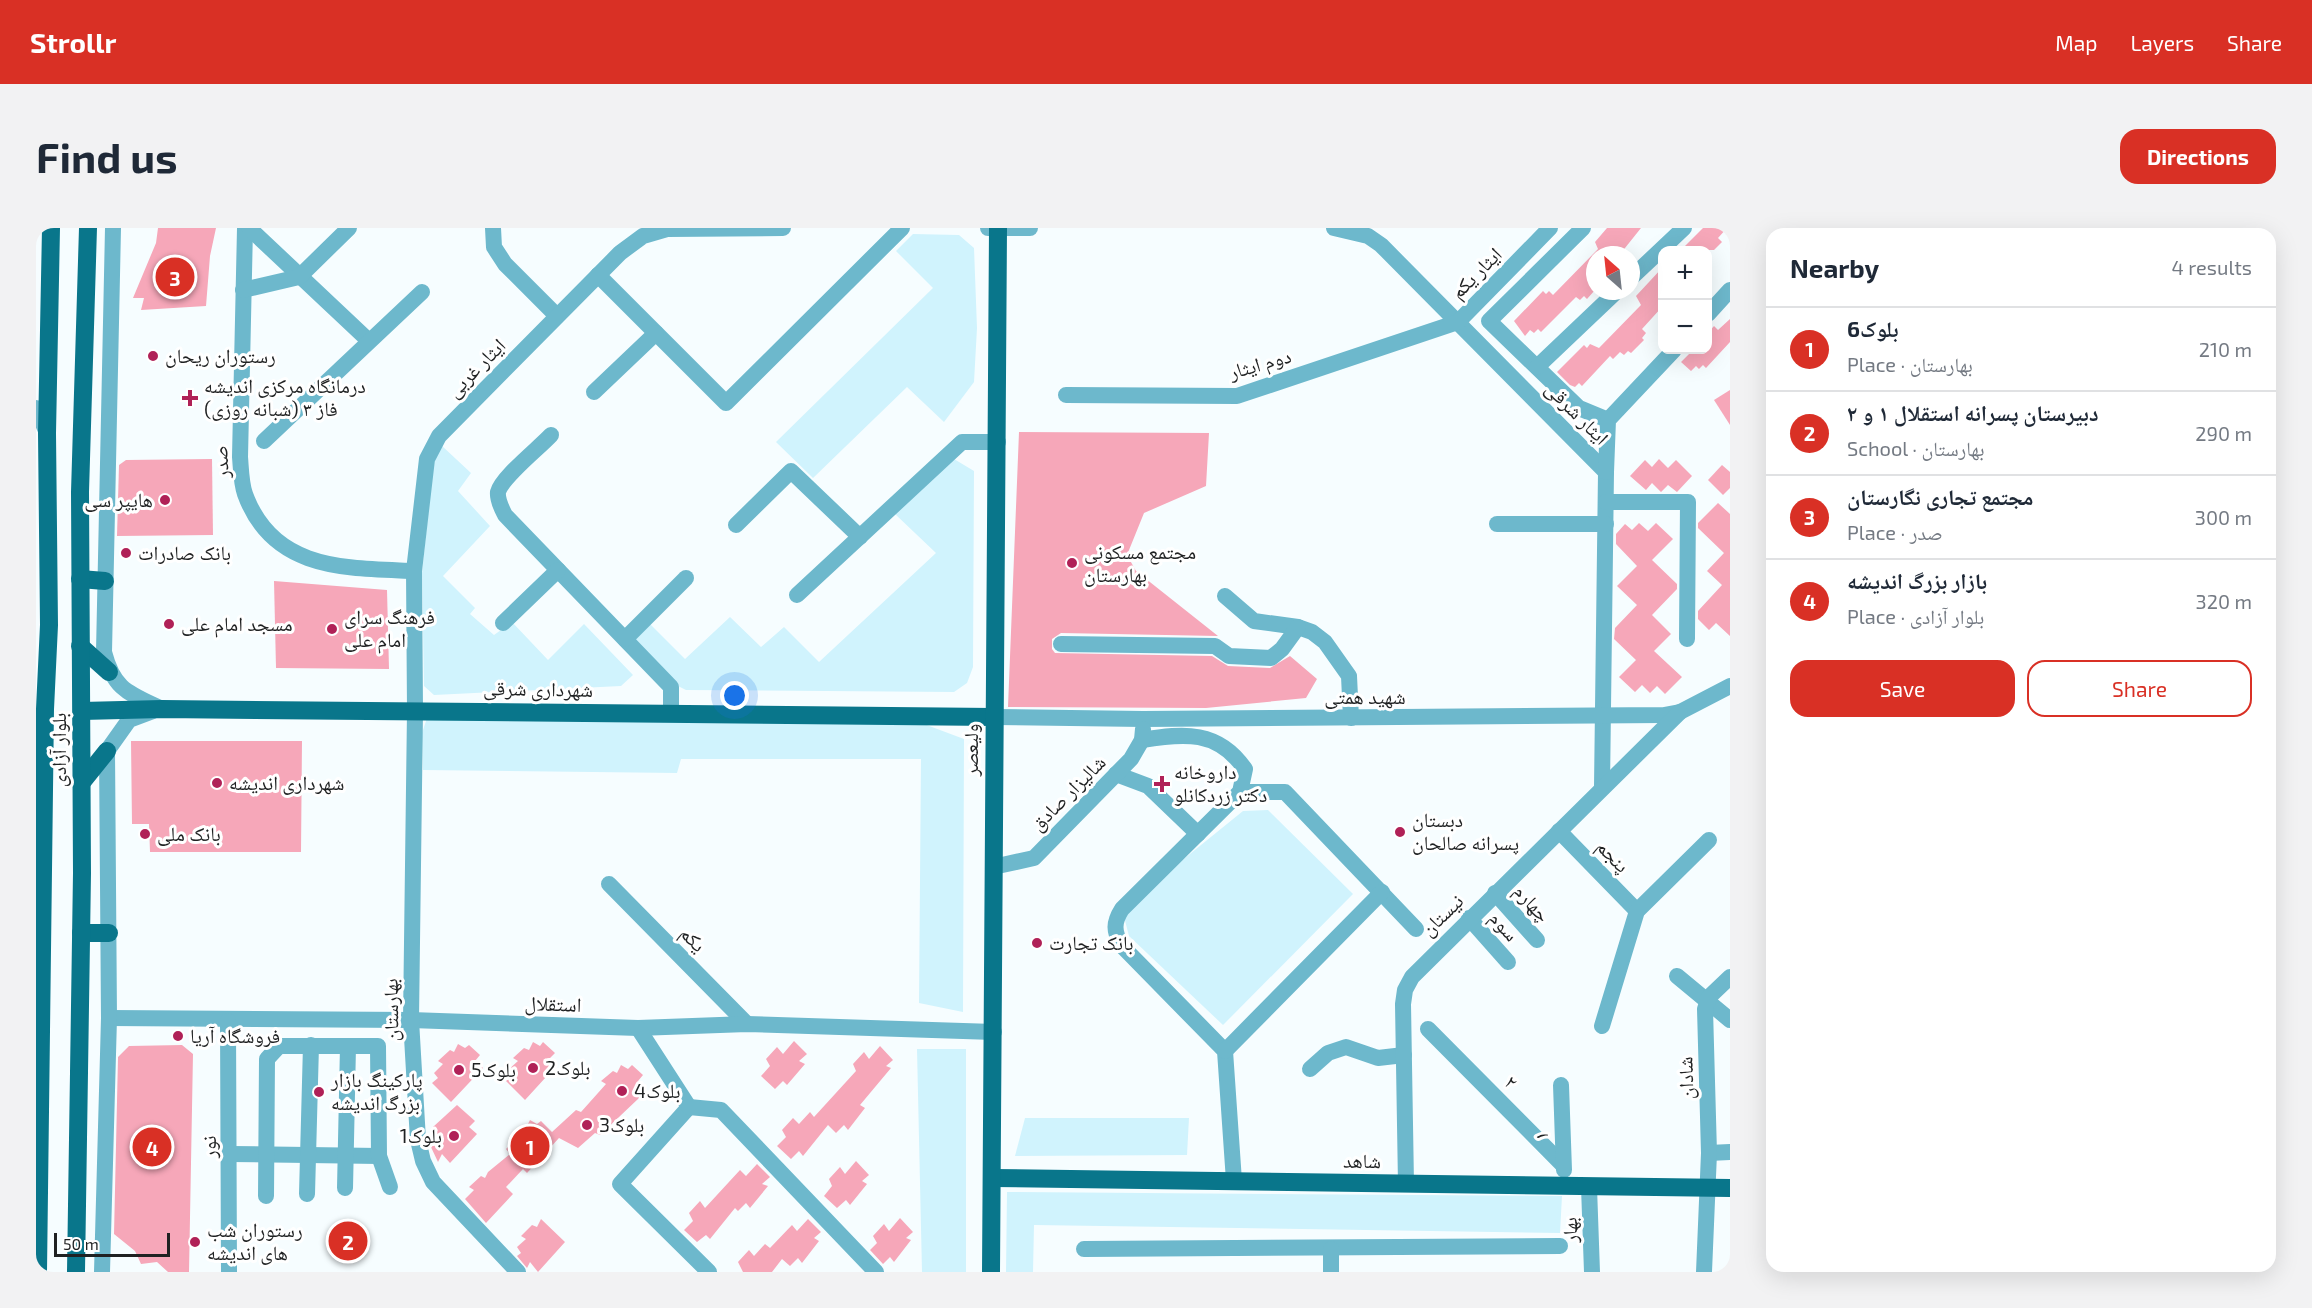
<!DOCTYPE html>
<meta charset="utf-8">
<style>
body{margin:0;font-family:"Exo 2","Noto Naskh Arabic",sans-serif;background:#f2f2f3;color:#1f2937}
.controls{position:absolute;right:18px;top:18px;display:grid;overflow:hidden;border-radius:12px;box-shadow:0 6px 24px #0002}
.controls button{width:54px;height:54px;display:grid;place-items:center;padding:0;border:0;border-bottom:2px solid #e0e1e3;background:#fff;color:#1f2937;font:30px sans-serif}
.compass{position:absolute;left:1550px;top:18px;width:54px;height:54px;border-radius:50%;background:#fff;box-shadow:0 6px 24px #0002;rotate:333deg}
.scale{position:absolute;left:18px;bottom:15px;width:116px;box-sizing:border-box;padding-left:6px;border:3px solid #1f2122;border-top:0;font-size:16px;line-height:21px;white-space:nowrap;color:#1f2122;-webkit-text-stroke:4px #fff;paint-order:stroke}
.you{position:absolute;left:699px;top:468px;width:21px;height:21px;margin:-15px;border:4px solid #fff;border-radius:50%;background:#1a73e8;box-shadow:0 0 0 9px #1a73e833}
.badge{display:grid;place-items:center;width:39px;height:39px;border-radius:50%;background:#d93025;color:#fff;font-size:20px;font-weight:700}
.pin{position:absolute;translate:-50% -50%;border:3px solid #fff;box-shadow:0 2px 6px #0006}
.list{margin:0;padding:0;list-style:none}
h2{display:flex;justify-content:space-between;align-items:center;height:78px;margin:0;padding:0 24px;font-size:26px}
h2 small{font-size:20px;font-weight:400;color:#747a83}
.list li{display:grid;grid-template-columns:39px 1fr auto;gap:18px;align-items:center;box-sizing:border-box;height:84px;padding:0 24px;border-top:2px solid #e0e1e3}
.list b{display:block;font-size:22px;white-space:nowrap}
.list p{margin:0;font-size:20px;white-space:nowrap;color:#747a83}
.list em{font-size:20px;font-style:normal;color:#747a83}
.actions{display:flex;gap:12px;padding:18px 24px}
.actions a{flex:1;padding:14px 0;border:2px solid #d93025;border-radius:18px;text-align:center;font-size:21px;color:#d93025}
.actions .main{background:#d93025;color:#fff}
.map{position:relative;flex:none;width:1694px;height:1044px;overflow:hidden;border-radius:18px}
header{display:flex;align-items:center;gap:36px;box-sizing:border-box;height:84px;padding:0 30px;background:#d93025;color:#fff}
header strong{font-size:28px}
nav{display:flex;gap:33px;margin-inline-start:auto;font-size:21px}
.intro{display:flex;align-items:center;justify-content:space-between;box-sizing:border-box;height:144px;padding:0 36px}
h1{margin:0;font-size:42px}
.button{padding:15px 27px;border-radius:18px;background:#d93025;color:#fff;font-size:21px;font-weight:700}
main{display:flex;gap:36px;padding:0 36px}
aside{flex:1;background:#fff;border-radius:18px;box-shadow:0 6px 24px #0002}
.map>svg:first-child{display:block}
.green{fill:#d0f3fd}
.building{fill:#f6a7b9}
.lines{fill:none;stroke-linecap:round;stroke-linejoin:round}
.minor{stroke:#6db8cc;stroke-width:16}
.major{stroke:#09768b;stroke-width:18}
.poi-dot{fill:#b02157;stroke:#fff;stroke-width:2}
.labels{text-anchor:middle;stroke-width:6;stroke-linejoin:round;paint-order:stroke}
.street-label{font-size:20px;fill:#1f2122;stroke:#fff}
.poi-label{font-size:20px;fill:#1f2122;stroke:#fff;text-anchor:start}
</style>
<header>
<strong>Strollr</strong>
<nav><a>Map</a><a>Layers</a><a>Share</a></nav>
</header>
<div class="intro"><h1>Find us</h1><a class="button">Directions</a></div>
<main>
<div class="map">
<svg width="1694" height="1044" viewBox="0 0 1694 1044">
<rect width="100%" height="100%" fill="#f6fdff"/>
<g class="green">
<polygon points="877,6 923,7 938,20 941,100 938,154 908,194 871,159 777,250 740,214 897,60 860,23"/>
<polygon points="405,217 435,245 422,263 454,298 407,348 439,380 434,386 458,407 476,394 512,432 548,396 597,447 585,458 398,467 388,458 386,345 398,228"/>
<polygon points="918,231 938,243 937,439 931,455 918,464 650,462 640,457 596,410 613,395 649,431 694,389 725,419 748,399 783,434 900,325 859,286"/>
<polygon points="391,490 888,496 928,511 927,784 883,775 885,531 645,531 641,545 387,542 386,505"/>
<polygon points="1232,582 1317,666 1187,797 1093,708 1086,681 1207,583"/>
<polygon points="881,821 930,821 930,1044 886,1044"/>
<polygon points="989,890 1153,890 1151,927 979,928"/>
<polygon points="971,964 1526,968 1524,1005 998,997 997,1044 970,1044"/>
</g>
<g class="building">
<polygon points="122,0 180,0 174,28 170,78 105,82 108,70 97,70 120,15"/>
<polygon points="1571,0 1605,0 1585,25 1582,22 1577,27 1559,27 1559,62 1551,71 1548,68 1544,72 1540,69 1505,104 1502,101 1498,105 1494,102 1489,108 1478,93 1507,63 1510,66 1513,63 1517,67 1562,21 1559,14"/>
<polygon points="1667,0 1691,0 1682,10 1686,14 1678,22 1645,22"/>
<polygon points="1626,40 1626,79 1606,101 1610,105 1606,110 1608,112 1595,125 1592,123 1588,127 1584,124 1577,131 1574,128 1546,158 1543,155 1539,159 1534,157 1521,144 1548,117 1551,120 1554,116 1563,120 1605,77 1600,68"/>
<polygon points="1694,91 1694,114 1670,140 1667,137 1663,141 1660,138 1655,143 1645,134 1657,122 1671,122 1671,106 1678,98 1682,102"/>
<polygon points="1694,162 1694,197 1678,172"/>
<polygon points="983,204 1173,205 1170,258 1108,285 1091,327 1100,343 1182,408 1025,405 1016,411 1016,421 1019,425 1176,428 1192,438 1234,440 1254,428 1281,451 1270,470 1170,480 972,479"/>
<polygon points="176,231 177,307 81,308 83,237 90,232"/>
<polygon points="1623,231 1632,240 1640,232 1656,248 1641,264 1632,257 1625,264 1616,255 1610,262 1594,248 1609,232 1616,239"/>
<polygon points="1686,237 1694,244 1694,260 1687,267 1672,252"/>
<polygon points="1682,275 1694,286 1694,408 1680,395 1673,402 1662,391 1662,383 1686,357 1671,343 1688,325 1662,300 1662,295"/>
<polygon points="1603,295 1612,303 1620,295 1637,311 1616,332 1641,356 1641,361 1616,387 1635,406 1618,423 1646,449 1629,466 1621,458 1614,465 1606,457 1599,464 1583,449 1600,432 1578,411 1579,400 1601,377 1581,358 1601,338 1580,316 1580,306 1589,296 1596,302"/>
<polygon points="238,353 351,362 353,441 240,440"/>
<polygon points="95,513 266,513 265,624 114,624 113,596 96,596"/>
<polygon points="758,813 771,826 763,833 769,836 751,857 747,853 739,861 725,848 734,838 730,831 741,819 747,826"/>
<polygon points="497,814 504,818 507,814 519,825 513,831 521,837 489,872 470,853 477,847 472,842 482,833 477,830 488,820 493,822"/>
<polygon points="422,816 429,820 433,817 444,827 439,833 447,840 415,874 396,855 402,850 398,845 407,836 402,833 414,822 418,824"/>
<polygon points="146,817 157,826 153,1044 132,1044 121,1034 105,1036 99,1023 78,1006 82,829 93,818"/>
<polygon points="844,818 857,832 850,838 855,840 824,877 829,880 812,902 808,897 800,905 792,897 767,928 763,923 755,931 741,918 750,909 746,902 757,890 763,896 774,884 778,889 820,843 817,836 828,824 833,831"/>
<polygon points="585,837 592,841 596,837 607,847 602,853 609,860 602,871 564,907 559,905 542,920 523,910 491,945 487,941 470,959 477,966 450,995 429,971 438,962 433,959 445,948 449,950 452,944 474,926 470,921 479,912 474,909 486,898 490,900 494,892 501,896 505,893 516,904 540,882 545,884 570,856 565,853 577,843 581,845"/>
<polygon points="421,877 439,893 433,899 441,906 414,935 406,926 402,934 394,917 394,910 402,902 397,899"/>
<polygon points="820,933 833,947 826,953 831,956 814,977 810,972 801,980 788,968 796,958 793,951 804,939 809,946"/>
<polygon points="721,936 734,949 726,956 732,958 714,980 710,975 702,983 699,980 674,1011 670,1007 661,1014 648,1002 657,993 653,985 664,973 669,980 704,942 710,948"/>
<polygon points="864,990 877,1004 870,1010 875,1012 858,1034 854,1029 847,1036 834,1022 841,1015 837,1008 848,996 853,1003"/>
<polygon points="505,991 529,1014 502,1044 494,1034 491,1040 481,1028 485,1025 481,1019 490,1011 485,1008 496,997 501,999"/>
<polygon points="772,991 785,1004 778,1010 783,1013 766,1035 762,1030 754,1038 746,1031 736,1044 707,1044 702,1034 713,1022 718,1028 729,1016 734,1020 756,997 761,1003"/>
</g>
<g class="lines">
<g class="minor">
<path d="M77,0L68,424C78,462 92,465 126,481"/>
<path d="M209,0L204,229C205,240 205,255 209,266C237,343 310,340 378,343"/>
<polyline points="213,0 332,112"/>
<polyline points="457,0 458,19 469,36 521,88"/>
<polyline points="952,0 994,0"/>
<polyline points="1298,0 1332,8 1345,17 1570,244 1566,559"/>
<polyline points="1547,0 1453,93 1543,180 1572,192"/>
<polyline points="562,47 690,175 866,0"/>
<polyline points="1595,50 1648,0"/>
<polyline points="207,62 263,49 313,0"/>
<polyline points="1672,86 1694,62"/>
<polyline points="1501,139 1581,63"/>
<polyline points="558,164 620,105"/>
<polyline points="1030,167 1201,168 1422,94 1514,0"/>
<polyline points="0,180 11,205"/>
<path d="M515,207C503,220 466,249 462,264C461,272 466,281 469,287L635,459V486"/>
<polyline points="228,213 386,64"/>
<polyline points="1570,244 1572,192 1638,122"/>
<polyline points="1570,274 1652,274 1651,411"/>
<polyline points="1461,296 1570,296"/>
<polyline points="700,297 755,243 824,309"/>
<polyline points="761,367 926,214 962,214"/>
<polyline points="1189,368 1218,393 1262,399 1276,404 1289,414 1313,448 1315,490"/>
<polyline points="467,395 522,342"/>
<polyline points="589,411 650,350"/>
<polyline points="1025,416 1179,418 1193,428 1235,430 1246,421 1262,399"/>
<polyline points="958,489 1107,491 1628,487 1644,484 1694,458"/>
<path d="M1106,512C1148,505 1182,502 1209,541L1204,564L1086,681C1077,695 1078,703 1085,717L1189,823L1198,953"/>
<polyline points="1080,546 1112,558 1162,606"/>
<polyline points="1204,564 1249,564 1380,701"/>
<polyline points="1523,603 1601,683"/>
<polyline points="957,639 998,630 1095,531 1106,512 1107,501"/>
<polyline points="573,656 711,796"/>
<polyline points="1459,665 1501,712"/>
<polyline points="1433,690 1472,734"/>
<polyline points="1641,748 1694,792"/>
<polyline points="73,790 375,792 602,800 711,796 958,804"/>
<polyline points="192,793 193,1044"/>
<polyline points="1566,798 1601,683 1673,612"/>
<polyline points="602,800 653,879 584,956 673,1044"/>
<polyline points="1392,801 1527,937"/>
<polyline points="1189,823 1346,664"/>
<polyline points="1274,841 1292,825 1310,819 1342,830 1368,827"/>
<polyline points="1525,857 1528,942"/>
<polyline points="653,879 685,882 840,1044"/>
<polyline points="1673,925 1694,924"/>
<polyline points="194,926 343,928"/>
<polyline points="1370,956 1367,776 1369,762 1376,749 1644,484"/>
<polyline points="1553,959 1556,1044"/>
<polyline points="309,960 312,818"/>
<polyline points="271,966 275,817"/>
<polyline points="230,968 231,831 243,818 342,818 343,928 354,959"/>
<polyline points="1048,1021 1524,1018"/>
<polyline points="1295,1021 1295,1044"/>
<polyline points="66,1044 73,790 71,523 93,492 117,483"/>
<polyline points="482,1044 397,954 387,933 382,912 375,792 379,483 378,343 391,231 403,208 584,25 607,8 631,1 747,0"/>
<polyline points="1668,1044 1673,925 1669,781 1673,769 1694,749"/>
</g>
<g class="major">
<polyline points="44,351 69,353"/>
<polyline points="44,418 73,444"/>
<polyline points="46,483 126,481 958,489"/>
<polyline points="46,554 71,523"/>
<polyline points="45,705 73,705"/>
<polyline points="957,950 1694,960"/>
<polyline points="2,1044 9,481 13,397 11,205 15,0"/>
<polyline points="40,1044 46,645 44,264 52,0"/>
<polyline points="955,1044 962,0"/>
</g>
</g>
<g class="poi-dot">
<circle cx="117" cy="128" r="6"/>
<path d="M151 161h6v6h6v6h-6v6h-6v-6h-6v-6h6z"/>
<circle cx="129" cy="272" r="6"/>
<circle cx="90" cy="325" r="6"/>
<circle cx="1036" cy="335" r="6"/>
<circle cx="133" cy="396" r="6"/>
<circle cx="296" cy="401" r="6"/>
<circle cx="181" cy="555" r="6"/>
<path d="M1123 547h6v6h6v6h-6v6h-6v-6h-6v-6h6z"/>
<circle cx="1364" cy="604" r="6"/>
<circle cx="109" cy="606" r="6"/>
<circle cx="1001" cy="715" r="6"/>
<circle cx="142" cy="808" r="6"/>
<circle cx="497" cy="840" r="6"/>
<circle cx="423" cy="842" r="6"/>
<circle cx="586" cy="863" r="6"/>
<circle cx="283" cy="864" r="6"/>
<circle cx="551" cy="897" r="6"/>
<circle cx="418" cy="908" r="6"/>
<circle cx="159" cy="1014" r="6"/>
</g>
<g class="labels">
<g class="street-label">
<text transform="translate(1440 45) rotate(-45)" y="7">ایثار یکم</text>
<text transform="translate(1224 136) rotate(-16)" y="7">دوم ایثار</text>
<text transform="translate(440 140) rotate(-45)" y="7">ایثار غربی</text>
<text transform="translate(1541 185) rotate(45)" y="7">ایثار شرقی</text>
<text transform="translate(185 234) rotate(-94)" y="7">صدر</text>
<text transform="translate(502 461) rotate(1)" y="7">شهرداری شرقی</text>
<text x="1329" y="476">شهید همتی</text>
<text transform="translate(23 522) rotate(-90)" y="7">بلوار آزادی</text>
<text transform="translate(935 522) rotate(-90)" y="7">ولیعصر</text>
<text transform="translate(1032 565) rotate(-45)" y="7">شالیزار صادق</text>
<text transform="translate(1577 628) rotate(46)" y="7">پنجم</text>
<text transform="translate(1496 675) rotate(48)" y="7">چهارم</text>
<text transform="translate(1406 687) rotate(-44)" y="7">نيستان</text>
<text transform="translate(1468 698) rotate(48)" y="7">سوم</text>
<text transform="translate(657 711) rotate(45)" y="7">یکم</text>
<text transform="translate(517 776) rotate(2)" y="7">استقلال</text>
<text transform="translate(355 782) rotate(-91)" y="7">بهارستان</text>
<text transform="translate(1650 850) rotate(-92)" y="7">شادان</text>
<text transform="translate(1475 854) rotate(45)" y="7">۲</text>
<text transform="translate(1505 908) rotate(-92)" y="7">۱</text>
<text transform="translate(173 919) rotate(-91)" y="7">نور</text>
<text transform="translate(1326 933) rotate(1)" y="7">شاهد</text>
<text transform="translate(1534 1002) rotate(-91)" y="7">بهار</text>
</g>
<g class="poi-label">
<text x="129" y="135">رستوران ریحان</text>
<text x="168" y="165">درمانگاه مرکزی اندیشه<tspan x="168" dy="23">فاز ۳ (شبانه روزی)</tspan></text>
<text x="117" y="279" text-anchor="end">هایپر سی</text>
<text x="1048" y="331">مجتمع مسکونی<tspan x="1048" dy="23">بهارستان</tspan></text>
<text x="102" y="332">بانک صادرات</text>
<text x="308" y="396">فرهنگ سرای<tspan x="308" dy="23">امام علی</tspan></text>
<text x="145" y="403">مسجد امام علی</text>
<text x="1138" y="551">داروخانه<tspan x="1138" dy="23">دکتر زردکانلو</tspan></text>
<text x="193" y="562">شهرداری اندیشه</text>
<text x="1376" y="599">دبستان<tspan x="1376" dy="23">پسرانه صالحان</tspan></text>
<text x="121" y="613">بانک ملی</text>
<text x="1013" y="722">بانک تجارت</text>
<text x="154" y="815">فروشگاه آریا</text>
<text x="509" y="847">بلوک2</text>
<text x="435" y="849">بلوک5</text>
<text x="295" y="859">پارکینگ بازار<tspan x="295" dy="23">بزرگ اندیشه</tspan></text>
<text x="598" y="870">بلوک4</text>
<text x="563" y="904">بلوک3</text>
<text x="406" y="915" text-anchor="end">بلوک1</text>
<text x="171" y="1009">رستوران شب<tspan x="171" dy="23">های اندیشه</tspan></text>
</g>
</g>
</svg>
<div class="controls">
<button>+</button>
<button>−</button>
</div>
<svg class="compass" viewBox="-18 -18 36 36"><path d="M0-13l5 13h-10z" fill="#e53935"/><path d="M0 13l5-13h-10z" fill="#747a83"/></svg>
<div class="scale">50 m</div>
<div class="you"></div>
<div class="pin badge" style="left:494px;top:918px">1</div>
<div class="pin badge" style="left:312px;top:1013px">2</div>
<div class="pin badge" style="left:139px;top:49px">3</div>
<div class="pin badge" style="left:116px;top:919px">4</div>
</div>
<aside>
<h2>Nearby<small>4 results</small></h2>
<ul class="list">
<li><span class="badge">1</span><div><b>بلوک6</b><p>Place · بهارستان</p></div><em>210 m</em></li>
<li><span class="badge">2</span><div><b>دبیرستان پسرانه استقلال ۱ و ۲</b><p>School · بهارستان</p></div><em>290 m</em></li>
<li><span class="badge">3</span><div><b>مجتمع تجاری نگارستان</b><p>Place · صدر</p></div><em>300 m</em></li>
<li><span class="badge">4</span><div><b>بازار بزرگ اندیشه</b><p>Place · بلوار آزادی</p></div><em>320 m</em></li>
</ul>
<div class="actions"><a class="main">Save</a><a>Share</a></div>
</aside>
</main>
